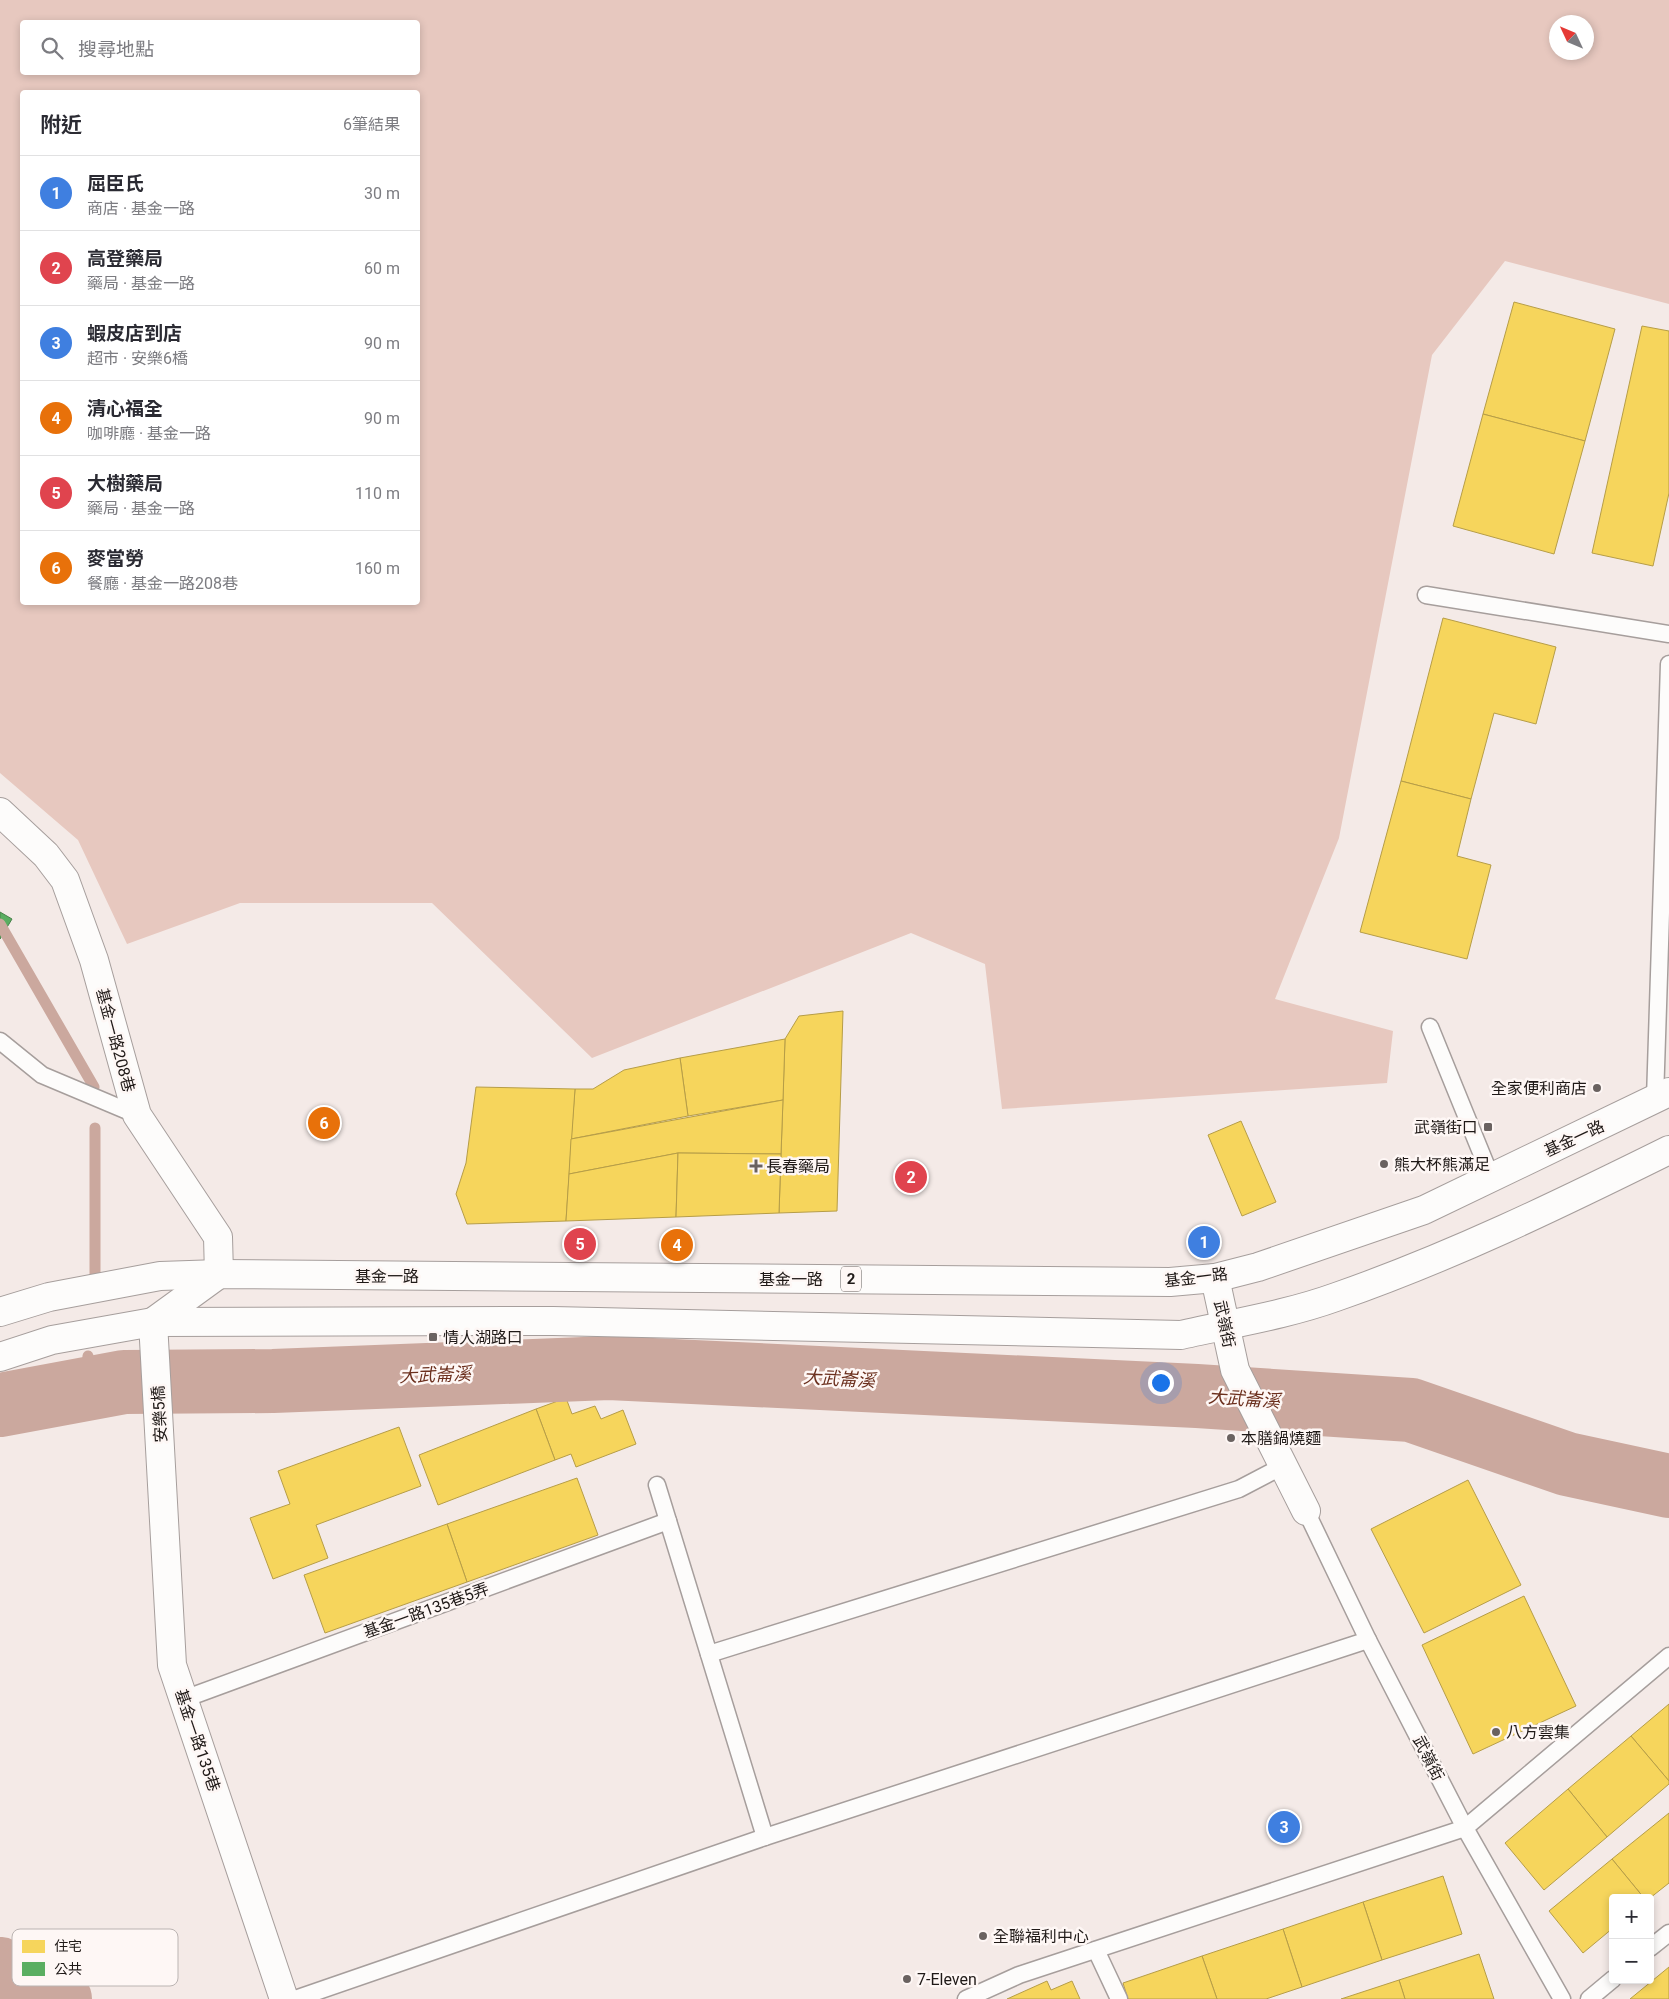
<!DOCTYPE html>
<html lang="zh-TW">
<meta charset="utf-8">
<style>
body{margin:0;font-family:Roboto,"Noto Sans TC",sans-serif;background:#f7f7f7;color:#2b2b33}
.controls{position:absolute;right:15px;bottom:15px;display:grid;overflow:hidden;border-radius:5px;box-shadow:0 2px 8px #0003}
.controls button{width:45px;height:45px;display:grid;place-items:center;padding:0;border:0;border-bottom:1px solid #e1e1e2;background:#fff;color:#2b2b33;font:25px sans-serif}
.compass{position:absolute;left:1549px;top:15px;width:45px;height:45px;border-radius:50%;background:#fff;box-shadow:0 2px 8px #0003;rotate:314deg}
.you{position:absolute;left:1160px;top:1382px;width:18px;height:18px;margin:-12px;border:4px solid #fff;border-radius:50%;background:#1a73e8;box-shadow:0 0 0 8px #1a73e833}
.badge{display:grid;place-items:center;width:32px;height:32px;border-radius:50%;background:#1a73e8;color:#fff;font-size:16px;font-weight:700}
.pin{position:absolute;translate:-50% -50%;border:2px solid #fff;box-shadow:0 1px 5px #0006}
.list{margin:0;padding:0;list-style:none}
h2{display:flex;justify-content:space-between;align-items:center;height:65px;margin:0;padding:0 20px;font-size:21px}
h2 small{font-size:16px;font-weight:400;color:#7c7c81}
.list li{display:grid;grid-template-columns:32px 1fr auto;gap:15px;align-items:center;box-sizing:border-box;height:75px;padding:0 20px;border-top:1px solid #e1e1e2}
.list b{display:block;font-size:19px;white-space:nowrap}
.list p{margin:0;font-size:16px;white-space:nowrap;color:#7c7c81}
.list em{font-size:16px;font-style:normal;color:#7c7c81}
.icon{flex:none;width:28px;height:28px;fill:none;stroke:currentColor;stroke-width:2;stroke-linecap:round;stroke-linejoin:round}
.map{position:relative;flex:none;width:1669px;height:1999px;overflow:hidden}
.search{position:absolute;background:#fff;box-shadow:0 2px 8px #0003;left:20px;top:20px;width:400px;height:55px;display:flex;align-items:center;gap:12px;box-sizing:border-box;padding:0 18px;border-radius:5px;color:#7c7c81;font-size:19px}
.panel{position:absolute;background:#fff;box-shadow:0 2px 8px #0003;left:20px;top:90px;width:400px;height:515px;border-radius:5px}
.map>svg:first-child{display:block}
.green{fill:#e7c8bf;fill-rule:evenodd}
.homes{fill:#f6d55c;stroke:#b69d47}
.public{fill:#5aae61;stroke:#48814b}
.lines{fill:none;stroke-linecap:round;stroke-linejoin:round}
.stream{stroke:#cba89e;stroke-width:11}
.river{stroke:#cba89e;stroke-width:64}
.service-casing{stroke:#a69e9c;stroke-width:19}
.minor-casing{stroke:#a69e9c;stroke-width:30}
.primary-casing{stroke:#a69e9c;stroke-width:30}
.service{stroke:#fdfcfb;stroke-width:16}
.minor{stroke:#fdfcfb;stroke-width:28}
.primary{stroke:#fdfcfb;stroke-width:28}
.poi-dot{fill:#6a6260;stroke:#fef7f5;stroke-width:2}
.labels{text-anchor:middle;stroke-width:5;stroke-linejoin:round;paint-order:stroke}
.shield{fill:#fef7f5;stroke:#625c5a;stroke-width:1}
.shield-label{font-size:15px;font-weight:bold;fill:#1f1917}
.street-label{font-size:16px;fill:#1f1917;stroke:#fef7f5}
.poi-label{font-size:16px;fill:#1f1917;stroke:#fef7f5;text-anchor:start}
.water-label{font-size:18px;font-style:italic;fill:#6c301e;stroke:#fef7f5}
.key{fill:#fef7f5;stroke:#bbb4b2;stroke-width:1}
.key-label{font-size:14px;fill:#1f1917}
</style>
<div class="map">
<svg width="1669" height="1999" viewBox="0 0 1669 1999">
<rect width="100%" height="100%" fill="#f4eae7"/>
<path class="green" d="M0,0H1669V304L1505,261L1432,355L1339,838L1275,999L1393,1031L1387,1083L1002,1109L985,964L911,933L592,1058L432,903H240L127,944L78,840L0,773ZM22,22H418V72H22ZM1556,22H1586V52H1556ZM22,92H418V602H22Z"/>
<g class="homes">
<polygon points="1514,302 1615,329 1585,441 1483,414"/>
<polygon points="1642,326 1669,331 1669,493 1653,566 1592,553"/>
<polygon points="1483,414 1585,441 1554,554 1453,526"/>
<polygon points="1443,618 1556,647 1536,724 1494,713 1471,799 1401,781"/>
<polygon points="1401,781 1471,799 1457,856 1491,865 1467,959 1360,932"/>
<polygon points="843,1011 837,1211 779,1213 785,1039 799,1016"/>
<polygon points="785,1039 783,1100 688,1116 680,1058"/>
<polygon points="680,1058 688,1116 571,1139 575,1089 593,1089 624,1070"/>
<polygon points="476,1087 575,1089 566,1221 467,1224 456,1194 466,1163"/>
<polygon points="783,1100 781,1154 678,1153 569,1174 571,1139"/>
<polygon points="1241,1121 1276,1202 1242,1216 1208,1135"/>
<polygon points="678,1153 676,1217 566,1221 569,1174"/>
<polygon points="678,1153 781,1154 779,1213 676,1217"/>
<polygon points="566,1398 572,1414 595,1406 601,1419 623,1410 636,1444 576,1467 571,1454 555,1460 536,1409"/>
<polygon points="536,1409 555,1460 438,1505 419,1455"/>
<polygon points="399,1427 421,1486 316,1525 328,1558 273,1579 250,1518 290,1504 278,1471"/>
<polygon points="577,1478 598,1535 467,1582 447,1524"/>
<polygon points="1468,1480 1521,1585 1424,1633 1371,1529"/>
<polygon points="447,1524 467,1582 325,1633 304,1575"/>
<polygon points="1524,1596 1576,1706 1473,1754 1422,1645"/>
<polygon points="1669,1704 1669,1781 1631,1736"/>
<polygon points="1631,1736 1669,1781 1669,1784 1607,1837 1568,1789"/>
<polygon points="1568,1789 1607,1837 1544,1890 1505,1843"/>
<polygon points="1669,1813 1669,1883 1650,1898 1644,1898 1612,1859"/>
<polygon points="1612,1859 1644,1898 1613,1898 1613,1928 1583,1953 1549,1911"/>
<polygon points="1443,1876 1462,1934 1382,1960 1363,1902"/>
<polygon points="1363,1902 1382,1960 1302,1987 1283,1929"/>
<polygon points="1283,1929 1302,1987 1266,1999 1217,1999 1202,1956"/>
<polygon points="1479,1954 1494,1999 1405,1999 1399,1980"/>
<polygon points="1202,1956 1217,1999 1128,1999 1123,1983"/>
<polygon points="1669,1967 1669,1999 1630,1999"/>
<polygon points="1399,1980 1405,1999 1341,1999"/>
<polygon points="1047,1981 1051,1990 1072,1981 1080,1999 1007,1999"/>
</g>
<polygon class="public" points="0,912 12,919 0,939"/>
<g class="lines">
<g class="stream">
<polyline points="0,924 94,1087"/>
<polyline points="95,1128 95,1275"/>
<polyline points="85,1389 88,1356"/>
</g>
<g class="river">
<polyline points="0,1405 124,1382 273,1381 609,1368 1197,1396 1411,1410 1567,1464 1669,1486"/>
<polyline points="0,1969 60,1999"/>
</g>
<defs>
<g id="service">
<polyline points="1426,595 1669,634"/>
<polyline points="1430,1027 1491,1177"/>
<polyline points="0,1041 42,1075 137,1115"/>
<polyline points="1655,1099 1669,664"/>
<polyline points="657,1485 765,1837"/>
<polyline points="1306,1511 1368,1640 1465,1828 1562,1999"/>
<polyline points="709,1654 1239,1489 1283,1466"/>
<polyline points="184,1699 668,1521"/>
<polyline points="1650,1948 1669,1933"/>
<polyline points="1096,1950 1119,1999"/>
<polyline points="295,1999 765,1837 1368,1640"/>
<polyline points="966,1999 1019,1975 1465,1828 1669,1656"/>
<polyline points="1589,1999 1613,1979"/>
</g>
<g id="minor">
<polyline points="0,812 46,855 65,880 94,960 137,1115 218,1237 219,1274 153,1322 172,1665 284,1999"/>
<polyline points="1215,1278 1235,1370 1306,1511"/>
</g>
<g id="primary">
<polyline points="0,1312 49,1297 160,1276 219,1274 1170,1282 1215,1278 1258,1267 1424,1210 1669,1092"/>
<path d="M0,1357L52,1340L153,1322L553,1321L1181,1335C1233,1323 1286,1315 1336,1297C1451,1257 1560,1204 1669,1150"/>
</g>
</defs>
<use href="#service" class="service-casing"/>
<use href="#minor" class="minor-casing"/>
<use href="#primary" class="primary-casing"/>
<use href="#service" class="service"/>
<use href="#minor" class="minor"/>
<use href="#primary" class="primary"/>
</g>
<g class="poi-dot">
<circle cx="1597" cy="1088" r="5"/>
<rect x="1483" y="1122" width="10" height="10" rx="2.5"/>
<circle cx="1384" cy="1164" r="5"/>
<path d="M753.5 1158.5h5v5h5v5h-5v5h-5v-5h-5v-5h5z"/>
<rect x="428" y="1332" width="10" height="10" rx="2.5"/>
<circle cx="1231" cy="1438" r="5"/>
<circle cx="1496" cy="1732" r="5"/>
<circle cx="983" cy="1936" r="5"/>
<circle cx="907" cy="1979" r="5"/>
</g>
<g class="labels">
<rect class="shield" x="841" y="1266.5" width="20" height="25" rx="4"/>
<g class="shield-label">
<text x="851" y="1284">2</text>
</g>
<g class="street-label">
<text transform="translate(116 1040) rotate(75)" y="6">基金一路208巷</text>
<text transform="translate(1574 1138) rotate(-25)" y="6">基金一路</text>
<text x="387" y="1282">基金一路</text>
<text transform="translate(1196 1277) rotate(-7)" y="6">基金一路</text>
<text x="791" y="1285">基金一路</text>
<text transform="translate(1225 1324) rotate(78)" y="6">武嶺街</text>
<text transform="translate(159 1414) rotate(-93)" y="6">安樂5橋</text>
<text transform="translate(426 1610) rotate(-20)" y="6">基金一路135巷5弄</text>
<text transform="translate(198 1740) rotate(71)" y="6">基金一路135巷</text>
<text transform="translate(1429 1758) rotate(63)" y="6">武嶺街</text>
</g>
<g class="poi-label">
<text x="1587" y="1094" text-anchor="end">全家便利商店</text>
<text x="1478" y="1133" text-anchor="end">武嶺街口</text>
<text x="1394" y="1170">熊大杯熊滿足</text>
<text x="766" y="1172">長春藥局</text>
<text x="443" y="1343">情人湖路口</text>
<text x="1241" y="1444">本膳鍋燒麵</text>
<text x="1506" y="1738">八方雲集</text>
<text x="993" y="1942">全聯福利中心</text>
<text x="917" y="1985">7-Eleven</text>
</g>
<g class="water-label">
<text transform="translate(435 1375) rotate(-2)" y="6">大武崙溪</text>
<text transform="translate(839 1379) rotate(3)" y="6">大武崙溪</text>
<text transform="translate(1244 1399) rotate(4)" y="6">大武崙溪</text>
</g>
</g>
<rect x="12" y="1929" width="166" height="57" rx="8" class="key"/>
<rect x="22" y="1940" width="23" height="13" fill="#f6d55c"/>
<rect x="22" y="1962" width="23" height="14" fill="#5aae61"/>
<g class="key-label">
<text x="54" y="1951">住宅</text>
<text x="54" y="1974">公共</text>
</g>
</svg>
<div class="controls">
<button>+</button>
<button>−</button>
</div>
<svg class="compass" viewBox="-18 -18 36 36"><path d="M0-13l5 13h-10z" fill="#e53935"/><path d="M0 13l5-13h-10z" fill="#7c7c81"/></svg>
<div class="you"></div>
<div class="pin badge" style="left:1204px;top:1242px;background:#3f7fe0">1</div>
<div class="pin badge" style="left:911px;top:1177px;background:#e0444e">2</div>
<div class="pin badge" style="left:1284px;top:1827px;background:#3f7fe0">3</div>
<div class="pin badge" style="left:677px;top:1245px;background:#e8710a">4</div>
<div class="pin badge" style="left:580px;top:1244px;background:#e0444e">5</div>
<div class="pin badge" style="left:324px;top:1123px;background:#e8710a">6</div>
<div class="search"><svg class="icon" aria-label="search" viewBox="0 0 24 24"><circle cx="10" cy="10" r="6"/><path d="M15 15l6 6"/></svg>搜尋地點</div>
<section class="panel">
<h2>附近<small>6筆結果</small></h2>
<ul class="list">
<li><span class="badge" style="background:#3f7fe0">1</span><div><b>屈臣氏</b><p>商店 · 基金一路</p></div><em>30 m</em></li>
<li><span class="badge" style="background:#e0444e">2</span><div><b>高登藥局</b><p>藥局 · 基金一路</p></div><em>60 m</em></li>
<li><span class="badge" style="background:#3f7fe0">3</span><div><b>蝦皮店到店</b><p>超市 · 安樂6橋</p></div><em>90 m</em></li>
<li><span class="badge" style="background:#e8710a">4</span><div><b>清心福全</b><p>咖啡廳 · 基金一路</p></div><em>90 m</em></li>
<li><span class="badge" style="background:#e0444e">5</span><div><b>大樹藥局</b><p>藥局 · 基金一路</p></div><em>110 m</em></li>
<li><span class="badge" style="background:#e8710a">6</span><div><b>麥當勞</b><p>餐廳 · 基金一路208巷</p></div><em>160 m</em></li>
</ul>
</section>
</div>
